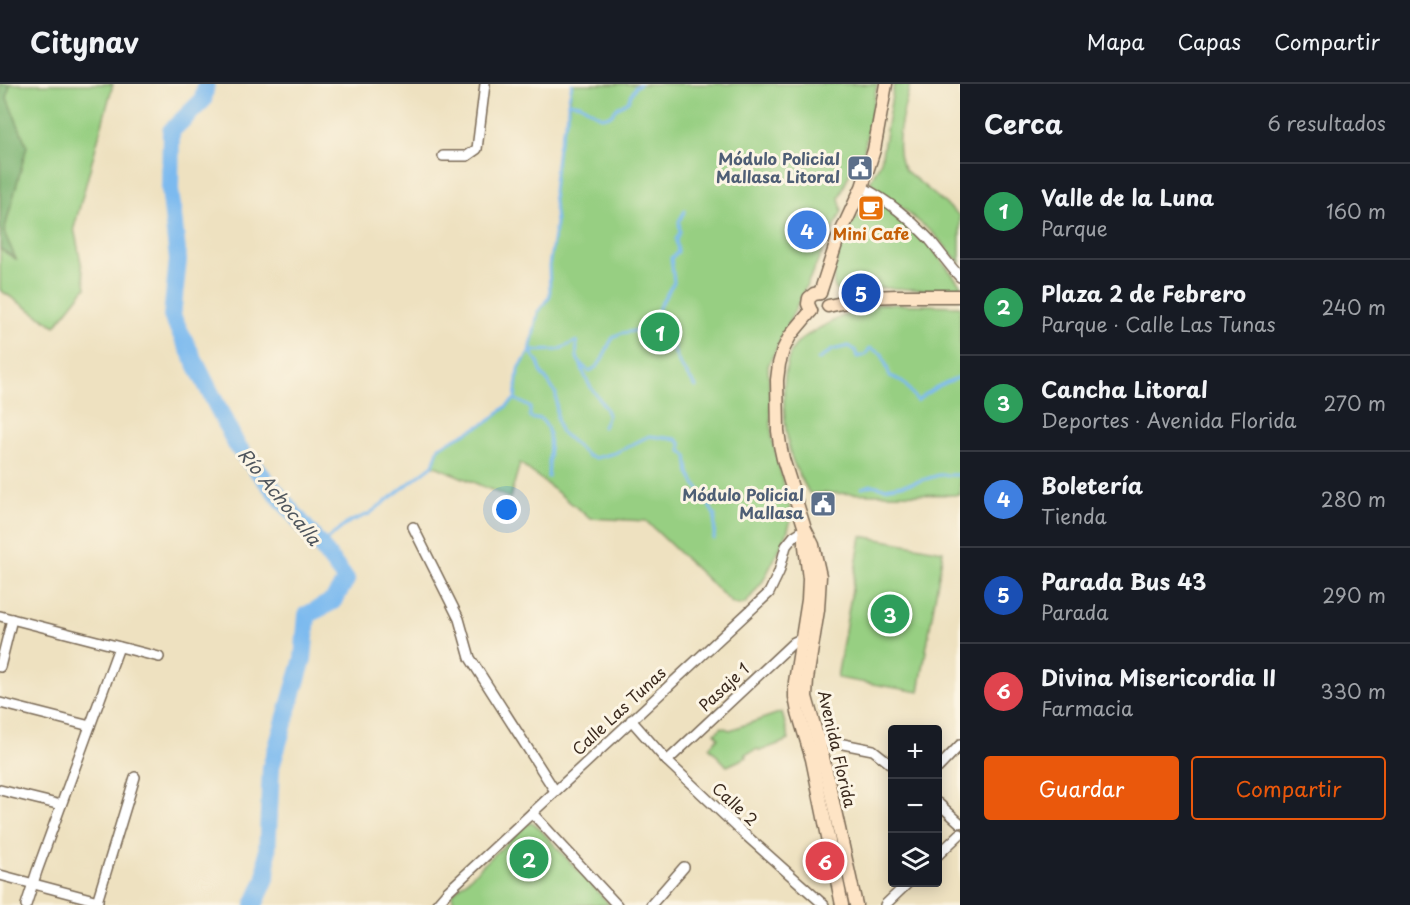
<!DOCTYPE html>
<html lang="es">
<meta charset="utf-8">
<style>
body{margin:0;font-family:"Playpen Sans",sans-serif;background:#242831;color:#f1f3f6}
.controls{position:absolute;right:18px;bottom:18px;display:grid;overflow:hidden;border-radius:6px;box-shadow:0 3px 15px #0003}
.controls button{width:54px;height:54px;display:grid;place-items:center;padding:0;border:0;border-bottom:2px solid #363941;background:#171b24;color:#f1f3f6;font:30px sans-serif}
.you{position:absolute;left:507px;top:426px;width:21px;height:21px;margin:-15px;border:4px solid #fff;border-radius:50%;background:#1a73e8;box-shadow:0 0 0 9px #1a73e833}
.badge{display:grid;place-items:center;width:39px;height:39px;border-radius:50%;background:#ea580c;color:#fff;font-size:20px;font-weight:700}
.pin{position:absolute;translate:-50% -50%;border:3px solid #fff;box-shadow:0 2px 6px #0006}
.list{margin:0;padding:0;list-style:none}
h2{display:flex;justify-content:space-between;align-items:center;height:78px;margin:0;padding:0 24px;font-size:26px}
h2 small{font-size:20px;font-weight:400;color:#9ea1a6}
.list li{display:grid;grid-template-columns:39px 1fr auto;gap:18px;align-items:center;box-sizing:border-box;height:96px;padding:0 24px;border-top:2px solid #363941}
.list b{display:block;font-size:22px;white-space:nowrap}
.list p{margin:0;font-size:20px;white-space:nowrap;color:#9ea1a6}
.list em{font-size:20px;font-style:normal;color:#9ea1a6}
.actions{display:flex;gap:12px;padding:18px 24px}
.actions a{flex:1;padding:14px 0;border:2px solid #ea580c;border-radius:6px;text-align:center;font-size:21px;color:#ea580c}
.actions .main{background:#ea580c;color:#fff}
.icon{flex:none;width:33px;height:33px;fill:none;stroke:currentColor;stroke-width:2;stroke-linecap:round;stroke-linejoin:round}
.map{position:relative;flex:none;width:960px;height:821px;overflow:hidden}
header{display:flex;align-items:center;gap:36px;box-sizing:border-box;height:84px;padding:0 30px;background:#171b24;border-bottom:2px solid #363941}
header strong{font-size:28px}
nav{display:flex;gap:33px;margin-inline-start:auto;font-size:21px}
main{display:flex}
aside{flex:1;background:#171b24}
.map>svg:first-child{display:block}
.green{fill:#97cf82;stroke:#697c50;stroke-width:1.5}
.forest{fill:#79b270;stroke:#5a6e47;stroke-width:1.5}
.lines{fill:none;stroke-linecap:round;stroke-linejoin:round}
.stream{stroke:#7bbaef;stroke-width:3}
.river{stroke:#7bbaef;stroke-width:18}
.street-casing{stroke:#7a6a57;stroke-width:12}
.secondary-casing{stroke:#7a6a57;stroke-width:15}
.street{stroke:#fff;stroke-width:9}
.secondary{stroke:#fee4c5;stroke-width:12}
.labels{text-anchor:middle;stroke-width:6;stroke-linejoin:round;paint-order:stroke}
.service-label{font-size:16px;font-weight:bold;fill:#4e5e75;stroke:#fcf5e5;text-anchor:end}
.food-label{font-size:16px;font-weight:bold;fill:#c56008;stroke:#fcf5e5}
.street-label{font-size:16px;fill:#3b2a1e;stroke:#fcf5e5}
.water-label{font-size:18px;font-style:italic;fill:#4e555d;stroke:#fcf5e5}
</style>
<header>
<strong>Citynav</strong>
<nav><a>Mapa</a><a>Capas</a><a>Compartir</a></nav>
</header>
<main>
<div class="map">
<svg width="960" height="821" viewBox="0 0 960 821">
<rect width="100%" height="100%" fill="#fcf5e5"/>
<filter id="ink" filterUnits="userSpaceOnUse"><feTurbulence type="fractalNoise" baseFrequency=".0167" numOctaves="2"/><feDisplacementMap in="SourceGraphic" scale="12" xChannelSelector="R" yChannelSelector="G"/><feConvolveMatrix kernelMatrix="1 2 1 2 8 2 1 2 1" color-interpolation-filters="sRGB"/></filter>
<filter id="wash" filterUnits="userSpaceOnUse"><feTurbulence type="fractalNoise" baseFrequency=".008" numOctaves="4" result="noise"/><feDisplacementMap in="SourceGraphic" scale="24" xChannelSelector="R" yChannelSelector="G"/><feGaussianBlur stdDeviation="1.35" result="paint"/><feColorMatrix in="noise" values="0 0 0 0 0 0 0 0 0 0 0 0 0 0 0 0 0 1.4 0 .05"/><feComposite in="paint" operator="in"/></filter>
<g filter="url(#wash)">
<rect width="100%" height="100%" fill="#eee1c0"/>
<g class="green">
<polygon points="0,0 113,0 74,144 86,203 55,242 0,206"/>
<polygon points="572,0 877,0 861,82 851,86 839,114 842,127 768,282 772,355 792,432 786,452 763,497 746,519 739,521 732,519 646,437 590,434 520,379 510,414 433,381 439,363 489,337 515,315 518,286 530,267 538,228 550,212 549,182 556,139 553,107 558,63 568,30"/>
<path d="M894,0H910C905,24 890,65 905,86L960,132V179L933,149L870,98L881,77Z"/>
<path d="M882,120L889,122L924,154L960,200V206C943,206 926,206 908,205C898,205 886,203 876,204C867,205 845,213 839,209C823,198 847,148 854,135L879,124Z"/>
<path d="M881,220L960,222V411L809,409C803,397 795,385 791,372C784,346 779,290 792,266C800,253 816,246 829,239C846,230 861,223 881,220Z"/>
<polygon points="861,452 943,467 919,608 837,594"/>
<polygon points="782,628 789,656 760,667 758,665 745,670 747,673 727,682 709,663 718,654 715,649 722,643 730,646"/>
<polygon points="531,739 535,740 610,821 460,821 453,816 452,810 527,740"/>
</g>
<polygon class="forest" points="0,0 10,0 7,14 27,62 4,148 16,175 0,165"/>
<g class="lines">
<g class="stream">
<polyline points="568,18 572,0"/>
<polyline points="658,231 664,235 663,242 673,260 674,267 680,281 696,303"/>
<polyline points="530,267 538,278 542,290 549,299 556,310 557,335 560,347 588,372 595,374 615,369 649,352 676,355 681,360 681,367 687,372 689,389 695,400 702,409 715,432 714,455"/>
<path d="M530,267L558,266L577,257C576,273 575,277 589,287C604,282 604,266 613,254C620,246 631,250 639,245C646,241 650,235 658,231L659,223L674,198L671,174L678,168L676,156L680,148L679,137L685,127"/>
<path d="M818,276L832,266L849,262L855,266L857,273L865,271L870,264L882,270L890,292C904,296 909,305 917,317C928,307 945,298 960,293"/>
<path d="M581,282C584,290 587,298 592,305C598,314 605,320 608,331L603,343"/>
<path d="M515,315L530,323V333L534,335L540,334C543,337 547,341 548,346C551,357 549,382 548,393"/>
<polyline points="862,404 872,401 885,404 913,399 939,391 960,391"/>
<polyline points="320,461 349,438 369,430 433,381 439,363 489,337 515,315 518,286 530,267 538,228 550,212 549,182 556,139 553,107 558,63 568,30 568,18 580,20 601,33 611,31 617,24 628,17 635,3 640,0"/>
</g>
<polyline class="river" points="206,0 203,16 171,47 170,105 178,176 172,232 237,362 320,461 346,496 333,517 307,531 303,575 271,683 266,794 254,821"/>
</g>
</g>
<g filter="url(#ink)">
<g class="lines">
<defs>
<g id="street">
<polyline points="443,72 467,72 477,65 485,0"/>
<path d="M862,103C890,118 908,133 930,156C940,168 949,181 960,193"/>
<polyline points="413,443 459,535 470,574 555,707"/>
<polyline points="0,532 159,573"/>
<polyline points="0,583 12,535"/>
<polyline points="0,619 90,642"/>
<polyline points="631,636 667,677 740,746 824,821"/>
<polyline points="819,658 828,657 873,666 892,681"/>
<polyline points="667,677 794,558 803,554"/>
<polyline points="938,684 960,661"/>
<polyline points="0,706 61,721"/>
<polyline points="938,719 960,739"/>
<polyline points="532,729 617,821"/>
<polyline points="938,771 960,750"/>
<polyline points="0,791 98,817"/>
<polyline points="26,821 37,787 119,563"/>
<polyline points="96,821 135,693"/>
<polyline points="436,821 448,807 769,509 779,488 786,462 794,452 805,445"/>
<polyline points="651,821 684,783"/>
<polyline points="885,821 909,798"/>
</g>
<g id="secondary">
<polyline points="820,209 837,157 862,103 874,66 886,0"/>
<polyline points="828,222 870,213 897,212 960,212"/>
<polyline points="811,227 790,252 783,266 779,280 777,296 778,347 780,361 783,375 805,445 813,461 820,492 818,526 807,595 806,613 823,673 856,821"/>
<polyline points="811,227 808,220 809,214 814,210 820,209"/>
<polyline points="805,451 805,462 809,495 808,516 795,598 795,613 798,628 812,675 842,821"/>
</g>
</defs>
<use href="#street" class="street-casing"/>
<use href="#secondary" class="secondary-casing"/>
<use href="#street" class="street"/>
<use href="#secondary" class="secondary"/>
</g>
</g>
<defs>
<symbol id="civic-square" viewBox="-11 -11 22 22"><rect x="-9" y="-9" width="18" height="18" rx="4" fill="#5c6f8a" stroke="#fcf5e5"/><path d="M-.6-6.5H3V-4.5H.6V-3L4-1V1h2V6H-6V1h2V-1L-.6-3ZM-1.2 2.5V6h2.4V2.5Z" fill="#fff"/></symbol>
<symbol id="cafe-square" viewBox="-11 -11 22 22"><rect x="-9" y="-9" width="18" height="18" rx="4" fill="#e8710a" stroke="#fcf5e5"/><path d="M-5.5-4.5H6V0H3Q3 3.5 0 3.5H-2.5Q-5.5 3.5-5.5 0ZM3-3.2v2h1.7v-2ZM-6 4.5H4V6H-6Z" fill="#fff"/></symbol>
</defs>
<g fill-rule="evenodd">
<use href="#civic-square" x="845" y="69" width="30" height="30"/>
<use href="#cafe-square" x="856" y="109" width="30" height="30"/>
<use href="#civic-square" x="808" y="405" width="30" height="30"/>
</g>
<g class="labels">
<g class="service-label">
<text x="840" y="81">Módulo Policial<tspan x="840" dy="18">Mallasa Litoral</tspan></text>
<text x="804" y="417">Módulo Policial<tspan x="804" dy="18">Mallasa</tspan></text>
</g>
<g class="food-label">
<text x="871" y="156">Mini Cafe</text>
</g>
<g class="street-label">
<text transform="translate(724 603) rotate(-43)" y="6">Pasaje 1</text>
<text transform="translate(619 627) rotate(-43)" y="6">Calle Las Tunas</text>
<text transform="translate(837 665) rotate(77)" y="6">Avenida Florida</text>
<text transform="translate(735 720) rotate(43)" y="6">Calle 2</text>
</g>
<g class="water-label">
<text transform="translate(279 413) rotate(51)" y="6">Río Achocalla</text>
</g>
</g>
</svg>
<div class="controls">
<button>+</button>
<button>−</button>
<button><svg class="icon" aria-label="layers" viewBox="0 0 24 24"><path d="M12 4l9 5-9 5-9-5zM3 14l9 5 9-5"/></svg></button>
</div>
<div class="you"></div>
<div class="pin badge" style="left:660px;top:248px;background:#2e9e5b">1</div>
<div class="pin badge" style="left:529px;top:775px;background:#2e9e5b">2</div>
<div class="pin badge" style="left:890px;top:530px;background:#2e9e5b">3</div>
<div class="pin badge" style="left:807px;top:146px;background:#3f7fe0">4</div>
<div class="pin badge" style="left:861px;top:209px;background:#1a4fb4">5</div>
<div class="pin badge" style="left:825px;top:777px;background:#e0444e">6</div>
</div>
<aside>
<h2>Cerca<small>6 resultados</small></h2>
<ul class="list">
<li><span class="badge" style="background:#2e9e5b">1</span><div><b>Valle de la Luna</b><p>Parque</p></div><em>160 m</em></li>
<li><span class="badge" style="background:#2e9e5b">2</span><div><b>Plaza 2 de Febrero</b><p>Parque · Calle Las Tunas</p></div><em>240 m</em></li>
<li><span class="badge" style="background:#2e9e5b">3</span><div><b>Cancha Litoral</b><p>Deportes · Avenida Florida</p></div><em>270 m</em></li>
<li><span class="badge" style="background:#3f7fe0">4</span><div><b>Boletería</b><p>Tienda</p></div><em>280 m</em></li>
<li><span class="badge" style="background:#1a4fb4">5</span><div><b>Parada Bus 43</b><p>Parada</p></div><em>290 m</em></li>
<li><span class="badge" style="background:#e0444e">6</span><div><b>Divina Misericordia II</b><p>Farmacia</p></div><em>330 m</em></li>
</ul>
<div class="actions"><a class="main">Guardar</a><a>Compartir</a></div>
</aside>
</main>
